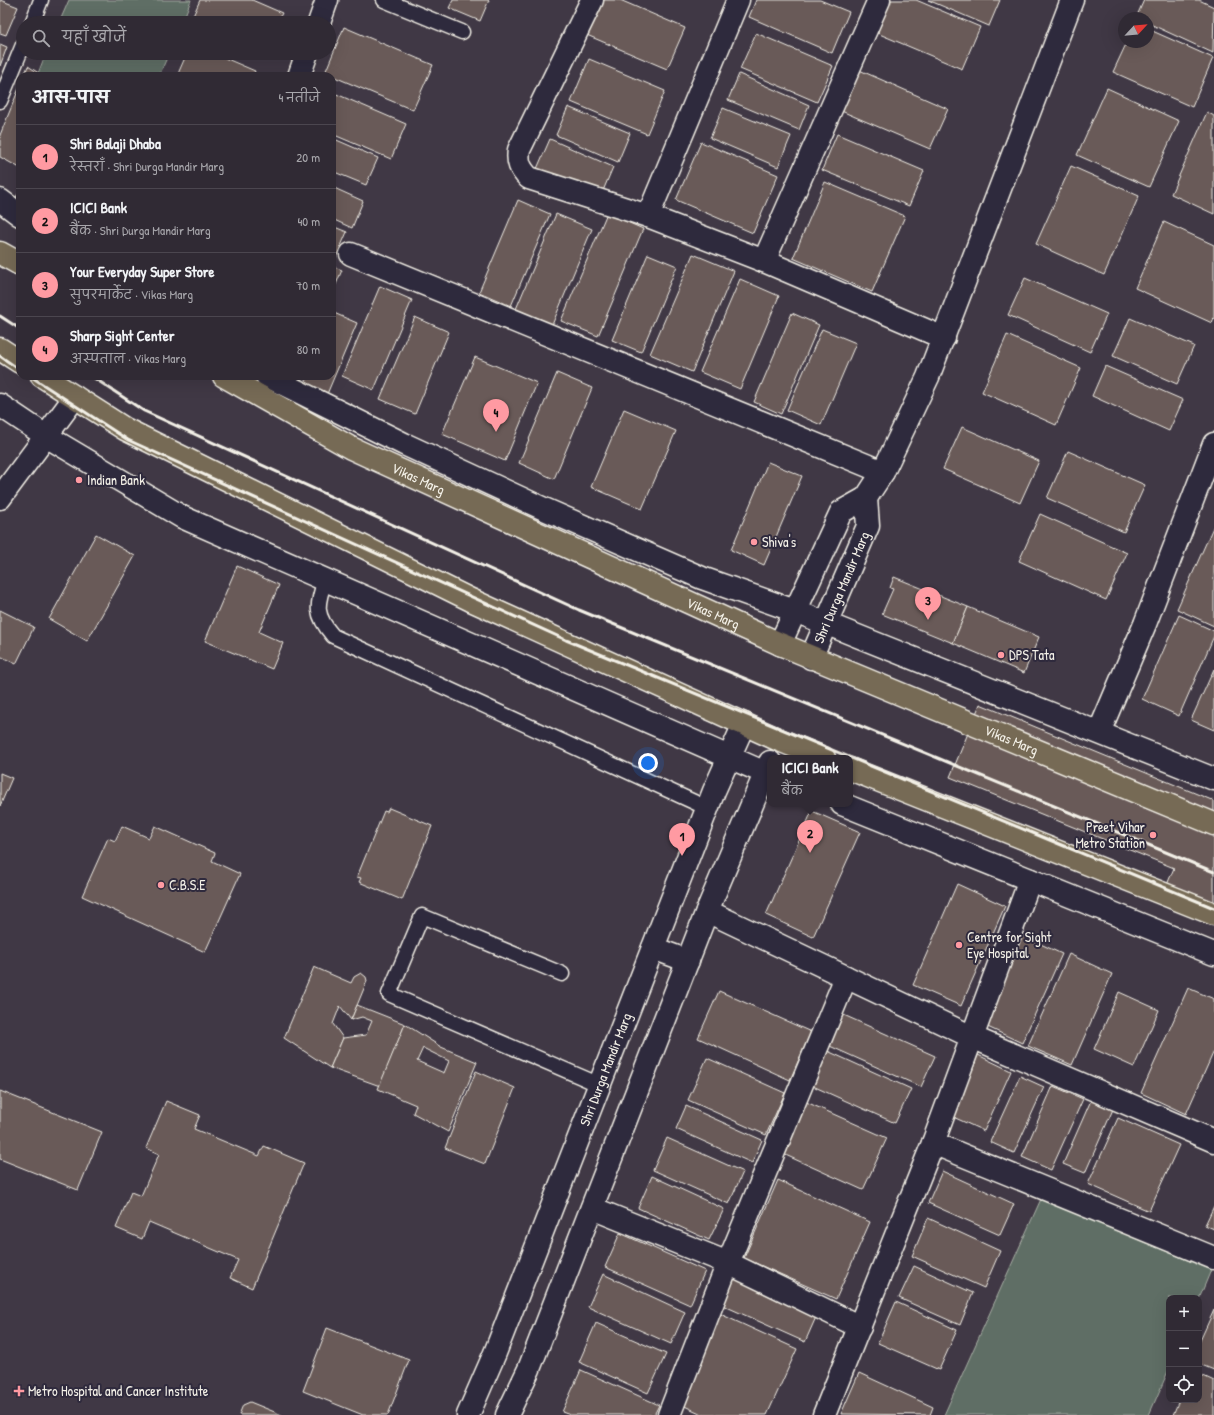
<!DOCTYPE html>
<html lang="hi">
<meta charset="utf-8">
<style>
body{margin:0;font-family:"Patrick Hand","Playpen Sans Deva",sans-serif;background:#3c3640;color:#f1f3f6}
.controls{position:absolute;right:12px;bottom:12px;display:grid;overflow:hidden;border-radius:8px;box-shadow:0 4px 16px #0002}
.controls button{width:36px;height:36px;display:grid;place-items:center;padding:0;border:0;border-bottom:1px solid #4b464f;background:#302a34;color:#f1f3f6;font:20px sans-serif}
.compass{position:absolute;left:1118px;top:12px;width:36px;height:36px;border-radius:50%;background:#302a34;box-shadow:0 4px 16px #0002;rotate:64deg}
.you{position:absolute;left:648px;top:763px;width:14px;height:14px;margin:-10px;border:3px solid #fff;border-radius:50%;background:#1a73e8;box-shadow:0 0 0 6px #1a73e833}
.badge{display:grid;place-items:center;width:26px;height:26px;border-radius:50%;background:#ff9aa2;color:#111;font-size:13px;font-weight:700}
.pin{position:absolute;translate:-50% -33px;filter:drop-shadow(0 1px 2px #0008)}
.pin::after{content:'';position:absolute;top:21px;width:14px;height:12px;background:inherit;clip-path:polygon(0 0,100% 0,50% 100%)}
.popup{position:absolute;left:767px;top:755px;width:86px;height:52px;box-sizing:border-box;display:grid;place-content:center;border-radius:8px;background:#302a34;filter:drop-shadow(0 1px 3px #0005);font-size:13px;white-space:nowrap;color:#a8a7ac}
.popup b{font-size:15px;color:#f1f3f6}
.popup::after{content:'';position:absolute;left:50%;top:100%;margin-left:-8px;border:8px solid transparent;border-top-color:#302a34}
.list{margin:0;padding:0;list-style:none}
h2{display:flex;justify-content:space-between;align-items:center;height:52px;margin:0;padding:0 16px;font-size:17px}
h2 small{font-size:13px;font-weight:400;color:#a8a7ac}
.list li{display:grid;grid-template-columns:26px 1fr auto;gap:12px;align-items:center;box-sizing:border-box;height:64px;padding:0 16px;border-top:1px solid #4b464f}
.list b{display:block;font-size:15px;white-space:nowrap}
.list p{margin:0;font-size:13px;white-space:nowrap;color:#a8a7ac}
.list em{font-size:13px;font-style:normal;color:#a8a7ac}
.icon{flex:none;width:22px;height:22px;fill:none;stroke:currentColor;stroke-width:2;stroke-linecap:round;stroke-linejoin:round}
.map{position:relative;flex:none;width:1214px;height:1415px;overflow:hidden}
.search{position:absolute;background:#302a34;box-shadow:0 4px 16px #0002;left:16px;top:16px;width:320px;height:44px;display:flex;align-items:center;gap:10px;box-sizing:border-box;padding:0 14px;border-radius:22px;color:#a8a7ac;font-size:15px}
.panel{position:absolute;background:#302a34;box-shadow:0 4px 16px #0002;left:16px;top:72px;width:320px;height:308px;border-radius:12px}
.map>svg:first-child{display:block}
.green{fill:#5e6e65;stroke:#a9b0a6}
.building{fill:#695a58;stroke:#f4f1e8;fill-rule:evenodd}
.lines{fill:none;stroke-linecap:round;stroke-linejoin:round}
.service-casing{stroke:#f4f1e8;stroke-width:17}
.minor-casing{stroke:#f4f1e8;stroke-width:25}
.tertiary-casing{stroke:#f4f1e8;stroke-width:25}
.primary-casing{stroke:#f4f1e8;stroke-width:25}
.service{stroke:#2f2a3d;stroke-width:14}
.minor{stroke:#2f2a3d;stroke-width:22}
.tertiary{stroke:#2f2a3d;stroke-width:22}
.primary{stroke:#766a54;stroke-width:22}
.rail{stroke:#f4f1e8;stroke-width:3}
.poi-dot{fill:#ff9aa2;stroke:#2f2a3d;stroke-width:1.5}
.labels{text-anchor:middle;stroke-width:4;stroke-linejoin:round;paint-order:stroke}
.street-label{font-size:14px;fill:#f4f1e8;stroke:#2f2a3d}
.poi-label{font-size:14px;fill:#f4f1e8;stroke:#2f2a3d;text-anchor:start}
</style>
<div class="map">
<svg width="1214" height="1415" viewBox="0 0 1214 1415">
<rect width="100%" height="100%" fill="#403845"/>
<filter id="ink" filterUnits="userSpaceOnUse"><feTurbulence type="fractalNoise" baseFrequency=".025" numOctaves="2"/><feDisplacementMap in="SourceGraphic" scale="8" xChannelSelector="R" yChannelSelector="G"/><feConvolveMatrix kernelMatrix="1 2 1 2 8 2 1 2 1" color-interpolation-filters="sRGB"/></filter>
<g filter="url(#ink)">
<g class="green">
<polygon points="69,0 191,0 182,23 59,23"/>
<polygon points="46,53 169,53 159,76 37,76"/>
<polygon points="1041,1199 1211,1270 1199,1299 1169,1298 1169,1369 1149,1415 944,1415"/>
</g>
<g class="building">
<polygon points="0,0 18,7 6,35 0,33"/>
<polygon points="200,0 252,0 282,13 277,23 190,23"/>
<polygon points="453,0 489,0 480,21 449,8"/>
<polygon points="596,0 620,0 685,28 667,69 582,33"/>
<polygon points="756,0 820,0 849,12 832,53 749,17"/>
<polygon points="891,0 916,0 980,27 962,69 877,33"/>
<polygon points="928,0 1000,0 989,26"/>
<polygon points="1144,0 1199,0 1214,7 1213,53 1148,23 1148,18 1136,18"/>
<polygon points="344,27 433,65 413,110 325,73"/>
<polygon points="1148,29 1213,58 1192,107 1113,72 1127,42 1148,42"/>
<polygon points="756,33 833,66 817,102 740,69"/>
<polygon points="0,44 7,47 0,66"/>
<polygon points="187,53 213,53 255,71 253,76 177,76"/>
<polygon points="589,59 665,91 647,134 571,102"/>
<polygon points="28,66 43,76 24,76"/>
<polygon points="857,69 948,109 930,149 839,110"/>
<polygon points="739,74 809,105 799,130 728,100"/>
<polygon points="20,86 20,168 0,157 0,135"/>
<polygon points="1107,88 1179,121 1149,187 1077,155"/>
<polygon points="334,93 406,124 391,159 332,134 332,99"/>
<polygon points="568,107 630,133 618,162 556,135"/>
<polygon points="723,108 791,136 778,167 710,138"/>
<polygon points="1207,112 1214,116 1214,214 1171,194"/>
<polygon points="837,134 924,171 909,206 822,170"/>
<polygon points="332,138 378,158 366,185 332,171"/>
<polygon points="550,139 613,167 600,198 536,171"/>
<polygon points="701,142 778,175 753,233 676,200"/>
<polygon points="1071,166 1139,196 1104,275 1036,244"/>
<polygon points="825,182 905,216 872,292 793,258"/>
<polygon points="332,187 363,201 352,228 332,219"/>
<polygon points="20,191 20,200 16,197"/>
<polygon points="518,200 550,214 511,306 479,292"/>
<polygon points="607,213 643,229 598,336 561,321"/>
<polygon points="556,214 592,229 552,325 516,309"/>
<polygon points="1164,222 1214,245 1214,317 1212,323 1135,288"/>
<polygon points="332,226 347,232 334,262 332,261"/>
<polygon points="648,254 677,266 641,352 612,340"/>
<polygon points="693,254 734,271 692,372 650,354"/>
<polygon points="332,266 342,270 332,294"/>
<polygon points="1025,278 1107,314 1090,352 1008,315"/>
<polygon points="740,279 779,296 740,389 700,372"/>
<polygon points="380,286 412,300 374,390 342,376"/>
<polygon points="334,313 357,323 327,394 304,384 308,376 332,376 332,318"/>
<polygon points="792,313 819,325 781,414 754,402"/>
<polygon points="415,317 449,332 415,414 380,399"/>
<polygon points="1130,318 1194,346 1177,384 1113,356"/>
<polygon points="822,329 856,343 821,425 787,410"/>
<polygon points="1007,335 1081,368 1056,425 982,392"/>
<polygon points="475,357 537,383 505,461 442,434"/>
<polygon points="1105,366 1183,400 1169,431 1092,396"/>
<polygon points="557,373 592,388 554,479 519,463"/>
<polygon points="624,409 676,431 642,509 591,487"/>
<polygon points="962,427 1039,461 1020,503 943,469"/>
<polygon points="1068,451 1145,485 1124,532 1047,498"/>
<polygon points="768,462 802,476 764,565 731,550"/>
<polygon points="1040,514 1127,553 1106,600 1019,561"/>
<polygon points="1214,525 1214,626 1177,609"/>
<polygon points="96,534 135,556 87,641 49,619"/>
<polygon points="237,566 279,585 259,632 283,643 272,669 205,641"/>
<polygon points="894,577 968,607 953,643 882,614 893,589 890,588"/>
<polygon points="968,607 1039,637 1024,673 953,643"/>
<polygon points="0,610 34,627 16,664 0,656"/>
<polygon points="1179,615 1214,631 1214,636 1179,716 1142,699"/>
<polygon points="1214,669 1214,730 1191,720"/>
<polygon points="980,704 1214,801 1214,906 1166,887 1174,868 950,777"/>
<polygon points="0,773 12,778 0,806"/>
<polygon points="389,808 432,826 402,900 359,882 361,878 357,877 384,811 387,812"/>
<polygon points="812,811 860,832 813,937 766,915"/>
<polygon points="122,826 149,838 155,826 215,853 212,861 240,874 205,952 82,896 108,838 115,841"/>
<polygon points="957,884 1005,906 961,1006 913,985"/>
<polygon points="1019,934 1062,954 1022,1043 979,1023"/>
<polygon points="1069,954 1112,974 1072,1065 1028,1046"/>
<polygon points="314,967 351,983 354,977 361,973 366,977 367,981 351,1020 340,1006 333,1024 343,1038 330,1068 284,1038"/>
<polygon points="1188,988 1214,999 1214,1051 1186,1114 1141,1093"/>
<polygon points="719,991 811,1032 790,1080 698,1038"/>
<polygon points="1119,992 1159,1010 1134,1067 1094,1049"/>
<polygon points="357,1005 405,1024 380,1086 330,1068 343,1038 366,1035 372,1021 362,1017 351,1020"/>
<polygon points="837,1012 935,1056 921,1087 823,1043"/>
<path d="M405,1024L441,1047L477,1062L448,1132L413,1113L416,1105L378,1089ZM423,1048L449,1061L444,1073L417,1061Z"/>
<polygon points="821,1048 911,1089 895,1123 806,1083"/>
<polygon points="978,1055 1011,1071 984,1131 951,1116"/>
<polygon points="707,1058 785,1093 766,1135 688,1100"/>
<polygon points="476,1071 515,1088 485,1164 445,1148"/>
<polygon points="1020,1076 1044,1087 1014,1153 990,1142"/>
<polygon points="1053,1086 1083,1099 1051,1170 1022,1157"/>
<polygon points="0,1091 102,1132 78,1190 0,1159"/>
<polygon points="1092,1098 1114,1107 1085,1173 1063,1164"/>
<polygon points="166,1101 200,1115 194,1129 259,1156 264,1146 304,1163 252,1288 230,1278 238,1260 149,1222 142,1239 116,1228 131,1192 141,1196 159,1154 146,1148"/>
<polygon points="804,1101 887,1138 863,1190 781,1153"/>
<polygon points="686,1106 762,1140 752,1163 676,1129"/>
<polygon points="1118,1118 1179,1145 1149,1211 1088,1184"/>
<polygon points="667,1138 743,1172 729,1204 653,1170"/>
<polygon points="942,1171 1014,1204 1000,1235 928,1203"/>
<polygon points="652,1176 724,1209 709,1240 638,1208"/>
<polygon points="778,1180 870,1222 836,1299 744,1258"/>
<polygon points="1214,1206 1214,1229 1205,1225"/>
<polygon points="928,1218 1000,1251 984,1288 912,1256"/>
<polygon points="620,1233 705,1271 690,1305 605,1267"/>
<polygon points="914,1266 973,1293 960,1325 899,1298"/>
<polygon points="736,1270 820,1308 805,1342 720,1304"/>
<polygon points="603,1274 685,1312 671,1344 588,1307"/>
<polygon points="896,1302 957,1330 939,1370 878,1343"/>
<polygon points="1214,1310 1214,1370 1199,1364 1199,1343"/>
<polygon points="718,1313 797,1349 767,1415 704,1415 678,1403"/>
<polygon points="596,1323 666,1354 648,1393 579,1362"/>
<polygon points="327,1328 409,1360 388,1415 363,1415 303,1391"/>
<polygon points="581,1370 659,1405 654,1415 570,1415 562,1412"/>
<polygon points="859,1373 933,1407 930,1415 841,1414"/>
<polygon points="1199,1374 1214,1381 1214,1415 1173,1415 1179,1400 1199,1400"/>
<polygon points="250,1402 282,1415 239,1415 243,1405"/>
</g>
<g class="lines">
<defs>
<g id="service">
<polyline points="384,0 462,32"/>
<polyline points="32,23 41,0"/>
<polyline points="0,101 23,45"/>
<path d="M325,580C316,606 315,615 333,636L707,808"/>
<polyline points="562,974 422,916 389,994 600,1085"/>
</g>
<g id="minor">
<path d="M592,0L519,150C517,162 520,169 529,178L648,216L764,261L944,338"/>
<polyline points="319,23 327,0"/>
<polyline points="299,76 307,53"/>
<polyline points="0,200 20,215"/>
<polyline points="648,216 738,0"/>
<polyline points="351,254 883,472"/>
<polyline points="764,261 879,0"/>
<polyline points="267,376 404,444 542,508 702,578 795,611 1214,779"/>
<polyline points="0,405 46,436 182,517 770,775"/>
<polyline points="0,498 75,397"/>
<polyline points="1103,723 1145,624 1214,444"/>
<polyline points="842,804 1214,954"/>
<polyline points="707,911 972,1037 1214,1141"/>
<polyline points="933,1143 1030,880"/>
<polyline points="592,1208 728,1263 860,1327"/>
<polyline points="669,1415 728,1263 846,977"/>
<polyline points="824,1415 933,1143 1214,1258"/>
</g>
<g id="tertiary">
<polyline points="780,644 841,512 866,498 883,472 928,377 1072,0"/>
<path id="s1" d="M811,658L868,526L866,498"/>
<polyline points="653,948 688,961"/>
<path id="s2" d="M468,1415L495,1353L714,791L744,724"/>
<polyline points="507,1415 529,1369 707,911 770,762"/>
</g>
<g id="primary">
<polyline points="0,253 20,264"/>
<polyline points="0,349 20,362"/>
<polyline points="42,376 125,429 471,600 779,740 824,758"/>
<path id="s3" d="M224,376L351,448L780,644L1214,824"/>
<polyline points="850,769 1214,914"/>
</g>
</defs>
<use href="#service" class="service-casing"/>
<use href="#minor" class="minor-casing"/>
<use href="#tertiary" class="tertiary-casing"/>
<use href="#primary" class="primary-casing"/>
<use href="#service" class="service"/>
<use href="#minor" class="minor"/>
<use href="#tertiary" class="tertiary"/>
<use href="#primary" class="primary"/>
<g class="rail">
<polyline points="0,316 20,329"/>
<polyline points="0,356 20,370"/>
<polyline points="30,376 128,440 566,640 1214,908"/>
<polyline points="91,376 144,411 579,610 1214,872"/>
</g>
</g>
</g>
<g class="poi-dot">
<circle cx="79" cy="480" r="4"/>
<circle cx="754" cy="542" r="4"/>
<circle cx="1001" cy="655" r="4"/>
<circle cx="1153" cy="835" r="4"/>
<circle cx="161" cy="885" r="4"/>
<circle cx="959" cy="945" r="4"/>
<path d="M17 1385h4v4h4v4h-4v4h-4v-4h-4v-4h4z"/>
</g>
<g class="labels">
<g class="street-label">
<text dy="5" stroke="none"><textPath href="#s3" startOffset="220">Vikas Marg</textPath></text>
<text dy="5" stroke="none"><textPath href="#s1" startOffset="77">Shri Durga Mandir Marg</textPath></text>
<text dy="5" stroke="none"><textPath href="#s3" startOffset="544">Vikas Marg</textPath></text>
<text dy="5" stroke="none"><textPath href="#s3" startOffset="868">Vikas Marg</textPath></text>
<text dy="5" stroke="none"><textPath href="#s2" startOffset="372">Shri Durga Mandir Marg</textPath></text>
</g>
<g class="poi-label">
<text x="87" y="485">Indian Bank</text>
<text x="762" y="547">Shiva's</text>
<text x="1009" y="660">DPS Tata</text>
<text x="1145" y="832" text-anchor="end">Preet Vihar<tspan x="1145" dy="16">Metro Station</tspan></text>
<text x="169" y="890">C.B.S.E</text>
<text x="967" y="942">Centre for Sight<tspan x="967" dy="16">Eye Hospital</tspan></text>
<text x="28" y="1396">Metro Hospital and Cancer Institute</text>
</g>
</g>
</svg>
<div class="controls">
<button>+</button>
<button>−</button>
<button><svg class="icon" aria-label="locate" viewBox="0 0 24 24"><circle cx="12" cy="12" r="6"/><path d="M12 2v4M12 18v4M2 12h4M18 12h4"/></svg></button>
</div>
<svg class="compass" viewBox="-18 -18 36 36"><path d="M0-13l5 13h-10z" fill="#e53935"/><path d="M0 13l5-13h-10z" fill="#a8a7ac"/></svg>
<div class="you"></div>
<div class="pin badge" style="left:682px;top:856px">1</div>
<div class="pin badge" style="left:810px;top:853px">2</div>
<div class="popup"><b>ICICI Bank</b>बैंक</div>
<div class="pin badge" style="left:928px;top:620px">3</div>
<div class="pin badge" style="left:496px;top:432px">4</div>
<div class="search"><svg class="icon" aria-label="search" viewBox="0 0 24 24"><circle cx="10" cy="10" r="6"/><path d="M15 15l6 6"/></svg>यहाँ खोजें</div>
<section class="panel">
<h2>आस-पास<small>4 नतीजे</small></h2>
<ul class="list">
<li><span class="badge">1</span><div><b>Shri Balaji Dhaba</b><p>रेस्तराँ · Shri Durga Mandir Marg</p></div><em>20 m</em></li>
<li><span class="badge">2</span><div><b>ICICI Bank</b><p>बैंक · Shri Durga Mandir Marg</p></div><em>40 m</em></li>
<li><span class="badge">3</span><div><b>Your Everyday Super Store</b><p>सुपरमार्केट · Vikas Marg</p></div><em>70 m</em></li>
<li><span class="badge">4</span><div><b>Sharp Sight Center</b><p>अस्पताल · Vikas Marg</p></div><em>80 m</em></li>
</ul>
</section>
</div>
